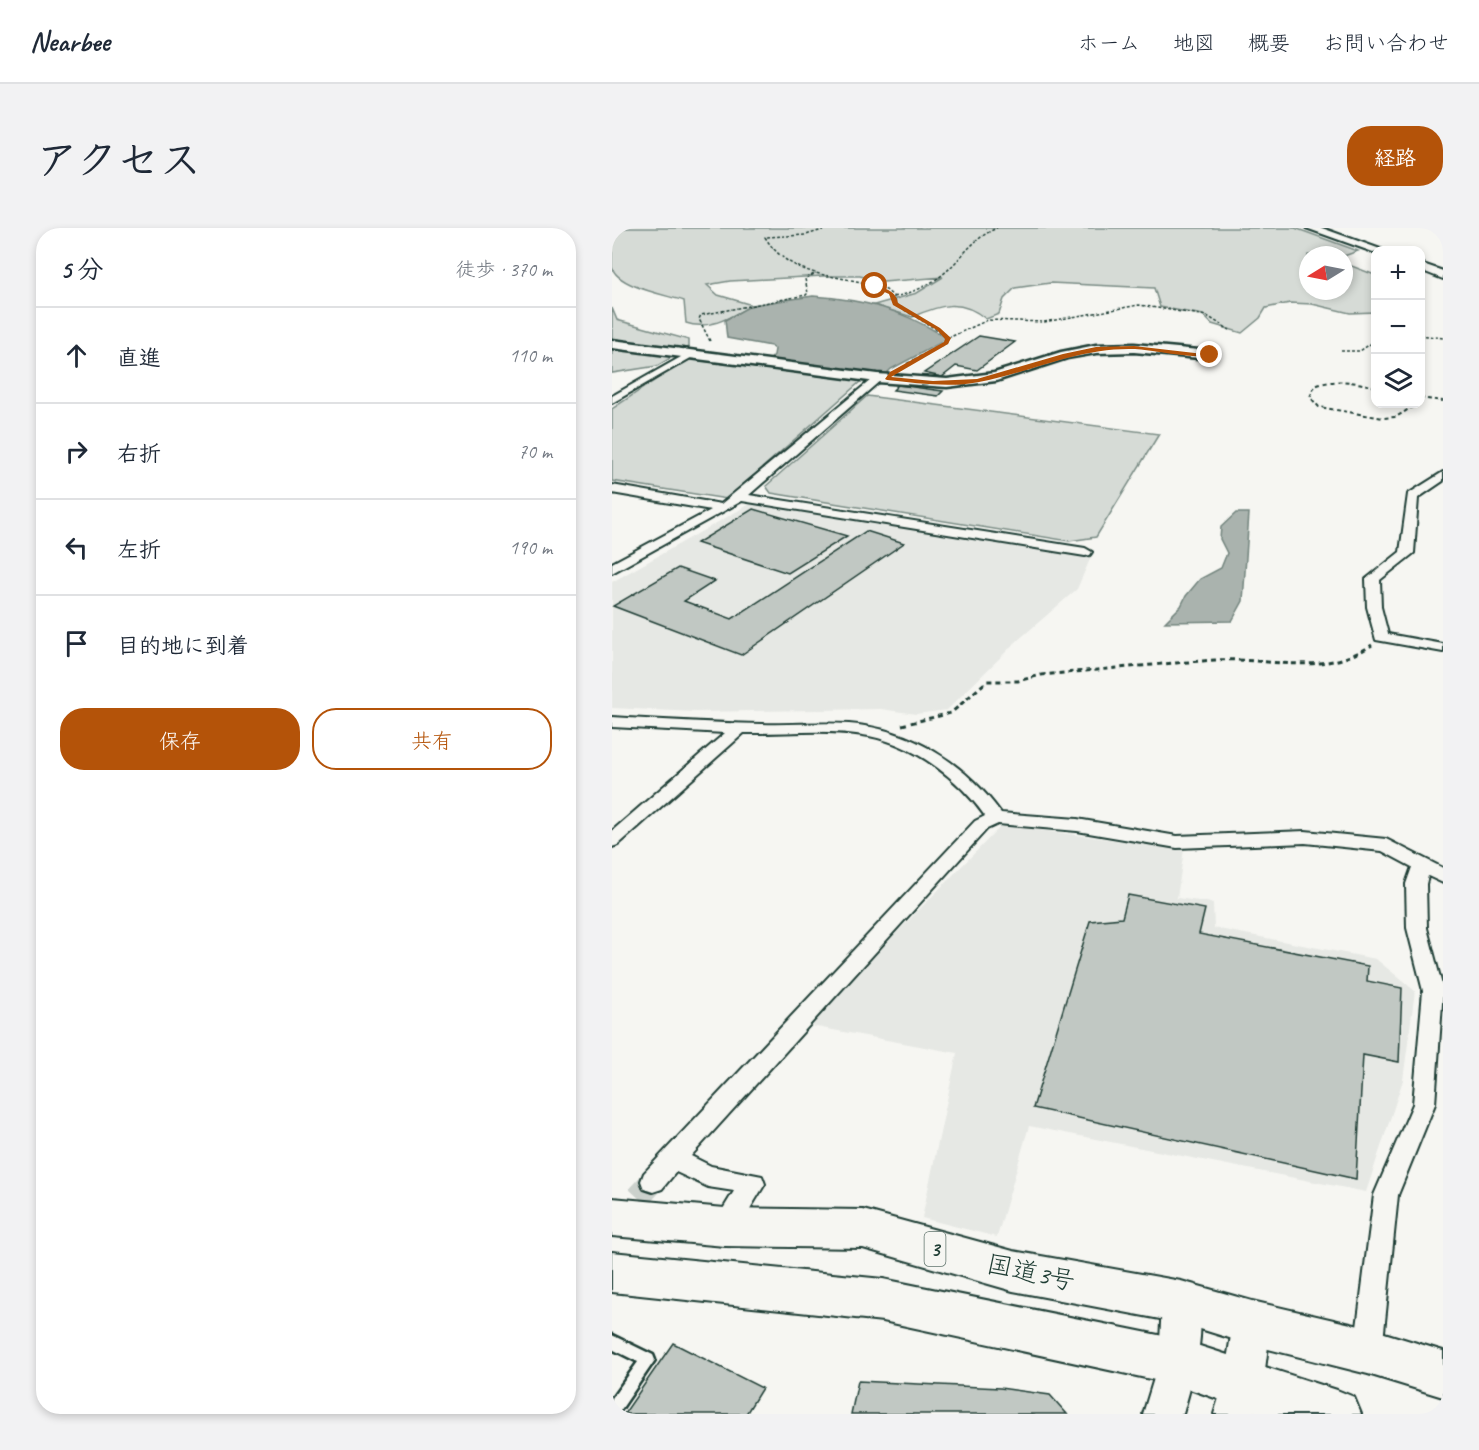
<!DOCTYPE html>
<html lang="ja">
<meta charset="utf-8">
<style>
body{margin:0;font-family:Caveat,"Klee One",sans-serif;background:#f2f2f3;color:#1f2937}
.controls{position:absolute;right:18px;top:18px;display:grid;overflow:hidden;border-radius:12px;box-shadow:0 3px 9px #0003}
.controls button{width:54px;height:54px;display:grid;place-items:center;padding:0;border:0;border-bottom:2px solid #e0e1e3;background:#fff;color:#1f2937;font:30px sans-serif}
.compass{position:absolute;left:687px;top:18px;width:54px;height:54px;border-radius:50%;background:#fff;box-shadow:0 3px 9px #0003;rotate:260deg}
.stop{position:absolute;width:18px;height:18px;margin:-14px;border:4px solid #b45309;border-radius:50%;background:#fff}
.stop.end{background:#b45309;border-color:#fff;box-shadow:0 2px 6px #0008}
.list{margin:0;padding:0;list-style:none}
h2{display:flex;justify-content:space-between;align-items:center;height:78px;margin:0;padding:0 24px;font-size:26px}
h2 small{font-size:20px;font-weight:400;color:#747a83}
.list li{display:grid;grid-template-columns:39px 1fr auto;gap:18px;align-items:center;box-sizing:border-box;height:96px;padding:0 24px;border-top:2px solid #e0e1e3}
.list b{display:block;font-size:22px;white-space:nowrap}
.list em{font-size:20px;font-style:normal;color:#747a83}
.actions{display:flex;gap:12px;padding:18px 24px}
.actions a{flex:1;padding:14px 0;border:2px solid #b45309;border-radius:24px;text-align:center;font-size:21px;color:#b45309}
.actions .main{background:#b45309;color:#fff}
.icon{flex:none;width:33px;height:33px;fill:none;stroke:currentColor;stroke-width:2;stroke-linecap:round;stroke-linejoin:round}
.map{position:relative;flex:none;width:831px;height:1186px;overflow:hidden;border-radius:24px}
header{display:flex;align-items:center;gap:36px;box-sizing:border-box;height:84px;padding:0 30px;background:#fff;border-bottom:2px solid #e0e1e3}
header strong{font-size:28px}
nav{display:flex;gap:33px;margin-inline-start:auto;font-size:21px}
.intro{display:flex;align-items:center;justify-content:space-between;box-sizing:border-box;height:144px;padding:0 36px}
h1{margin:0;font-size:42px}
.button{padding:15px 27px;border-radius:24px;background:#b45309;color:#fff;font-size:21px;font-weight:700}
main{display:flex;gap:36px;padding:0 36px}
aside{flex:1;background:#fff;border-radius:24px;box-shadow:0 3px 9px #0003}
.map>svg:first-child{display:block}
.built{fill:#e6e8e4}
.green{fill:#d6dbd6;stroke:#7a8c85;stroke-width:1.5}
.water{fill:#aab3ae;stroke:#72847d;stroke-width:1.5}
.building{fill:#c1c8c3;stroke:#1f3d34;stroke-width:1.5}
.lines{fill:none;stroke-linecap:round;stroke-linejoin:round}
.minor-tunnel{stroke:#cbd1cc;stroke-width:25;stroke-dasharray:25 13;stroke-linecap:butt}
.service-casing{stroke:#1f3d34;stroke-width:5}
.minor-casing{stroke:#1f3d34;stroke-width:4}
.tertiary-casing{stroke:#1f3d34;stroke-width:5}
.secondary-casing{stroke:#1f3d34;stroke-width:4}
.trunk-casing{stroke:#1f3d34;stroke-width:4}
.path-far2{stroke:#1f3d34;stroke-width:1.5;stroke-dasharray:3 2;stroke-linecap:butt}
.path-far1{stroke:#1f3d34;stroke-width:2;stroke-dasharray:4 3;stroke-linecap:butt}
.path{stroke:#1f3d34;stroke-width:3;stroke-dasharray:5 4;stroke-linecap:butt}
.service{fill:#f6f6f2;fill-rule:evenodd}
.minor{fill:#f6f6f2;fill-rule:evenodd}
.tertiary{fill:#f6f6f2;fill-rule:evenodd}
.secondary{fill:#f6f6f2;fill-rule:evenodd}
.trunk{fill:#f6f6f2;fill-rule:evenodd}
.route{fill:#b45309}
.labels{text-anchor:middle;stroke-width:6;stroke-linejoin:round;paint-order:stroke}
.shield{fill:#f6f6f2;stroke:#60746d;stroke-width:1.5}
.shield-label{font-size:20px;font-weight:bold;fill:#1f3d34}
.near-street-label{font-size:26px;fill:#1f3d34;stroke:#f6f6f2}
</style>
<header>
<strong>Nearbee</strong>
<nav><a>ホーム</a><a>地図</a><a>概要</a><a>お問い合わせ</a></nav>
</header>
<div class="intro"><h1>アクセス</h1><a class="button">経路</a></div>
<main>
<aside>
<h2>5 分<small>徒歩 · 370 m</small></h2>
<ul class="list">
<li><svg class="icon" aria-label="ahead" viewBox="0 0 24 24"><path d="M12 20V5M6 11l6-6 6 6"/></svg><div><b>直進</b></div><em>110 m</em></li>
<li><svg class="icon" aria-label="right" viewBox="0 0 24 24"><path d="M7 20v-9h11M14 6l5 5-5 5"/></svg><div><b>右折</b></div><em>70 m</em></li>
<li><svg class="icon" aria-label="left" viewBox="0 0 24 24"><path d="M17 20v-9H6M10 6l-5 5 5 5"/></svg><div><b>左折</b></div><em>190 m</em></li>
<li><svg class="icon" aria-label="arrive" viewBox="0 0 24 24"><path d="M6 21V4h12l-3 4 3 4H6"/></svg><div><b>目的地に到着</b></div></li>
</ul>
<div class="actions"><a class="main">保存</a><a>共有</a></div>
</aside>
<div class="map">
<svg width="831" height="1186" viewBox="0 0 831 1186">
<rect width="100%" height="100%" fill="#f6f6f2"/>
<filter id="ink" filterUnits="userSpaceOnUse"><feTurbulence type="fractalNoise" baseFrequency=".0167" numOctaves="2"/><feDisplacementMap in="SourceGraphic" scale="12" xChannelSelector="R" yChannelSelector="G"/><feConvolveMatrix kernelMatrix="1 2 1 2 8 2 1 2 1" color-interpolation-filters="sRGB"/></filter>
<g filter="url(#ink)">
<g class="built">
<polygon points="138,276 479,329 465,361 405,413 335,482 304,486 269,481 84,484 0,480 0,354"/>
<polygon points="390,597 572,621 565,670 601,675 602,700 764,731 803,763 791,852 754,964 417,898 385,1009 310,990 345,825 194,797"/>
</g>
<g class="green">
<path d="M0,0H683L746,23L732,28L696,27V63H732V35L763,47V84L738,85L700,76L678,75L654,80L648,90L630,105L600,96L591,87L548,79L542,60L438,55L403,60L392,71L387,86L374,91C349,70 327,77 300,89L262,77L305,65L331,49L271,54L248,48H211L118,53L95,57L106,67L140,77C120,88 98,103 74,95L72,73C55,67 5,59 0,39C0,28 0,12 0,0Z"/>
<polygon points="0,80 5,92 77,112 77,119 45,138 0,145"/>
<polygon points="75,131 249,153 115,271 0,253 0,181"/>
<polygon points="255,168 547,206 484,309 457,313 159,265 154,258"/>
</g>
<g class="water">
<path d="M201,68C254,72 287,81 332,108L334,112L279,141L272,148L157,133L162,127L163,121L159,118L115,110L113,92L140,77Z"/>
<polygon points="624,285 637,285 631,373 620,393 553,394 569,378 574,368 588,351 609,340 615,325 608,311 609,299"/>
</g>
<g class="building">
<polygon points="367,108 403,114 365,142 344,138 330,149 312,145"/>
<polygon points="286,157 331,163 326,168 281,162"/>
<polygon points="141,281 235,308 176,345 85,315"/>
<polygon points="254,303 292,315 129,427 1,378 66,340 103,353 72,373 120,391"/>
<polygon points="516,667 593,681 587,706 756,738 755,753 790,760 787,834 751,827 744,951 421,880 478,693 510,690"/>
<polygon points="61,1115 150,1160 134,1186 12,1186"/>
<polygon points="246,1153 388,1160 438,1167 455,1186 239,1186"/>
</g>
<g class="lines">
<polyline class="minor-tunnel" points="0,997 41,953"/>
<defs>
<polygon id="service" points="0,1107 41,1127 43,1132 6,1186 0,1186 0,1170 26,1134 0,1121"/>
<g id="minor">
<polygon points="76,125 84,127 0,175 0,168"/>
<polygon points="265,147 270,150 269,152 137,267 473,320 480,324 478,327 473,328 130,273 0,345 0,335 99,282 0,265 0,257 109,276"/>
<polygon points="831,244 831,253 806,270 802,325 768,352 769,379 776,406 831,416 831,424 764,412 755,379 754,351 788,324 796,266"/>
<path d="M0,489C50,492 100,495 150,496C179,497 208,494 237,496C299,501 353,535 389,585L465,591L565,608L693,603L774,611L831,640V655L816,648L814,656L815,700L831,761L823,876L786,967L770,1123L766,1133L756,1137L746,1133L742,1123L762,967L801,876L811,763L795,700L794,656L800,639L770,623L693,615L565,620L465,603L386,596L375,601L79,928L99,938L150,948L153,956L122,1007L113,1011L104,1007L100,999L122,963L96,959L64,944L50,961L41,964L32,961L29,953L32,945L363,593L373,588C347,551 303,517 257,508C216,500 173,506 132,505L6,617L0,619V603L113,505L0,499Z"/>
</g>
<polygon id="tertiary" points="0,112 265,146 335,151 382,145 449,124 484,117 522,116 598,123 604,127 598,131 522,124 484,125 455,130 384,153 335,159 265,154 0,120"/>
<g id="secondary">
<polygon points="694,0 710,0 771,22 761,24"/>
<polygon points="808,35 831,43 831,51 808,42"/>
<path d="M569,1056L582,1061C598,1097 581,1150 571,1186H531L547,1134L550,1074L556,1061Z"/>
<polygon points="640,1076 653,1082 659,1095 651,1157 642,1186 602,1186 611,1157 621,1095 627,1082"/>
</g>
<g id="trunk">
<polygon points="0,970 113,980 251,982 401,1023 569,1053 640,1073 756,1100 831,1123 831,1169 756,1146 640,1117 569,1095 401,1063 251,1020 113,1018 0,1008"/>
<polygon points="0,1024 271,1051 566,1111 725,1162 742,1169 749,1186 649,1186 566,1157 271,1093 0,1064"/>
</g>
</defs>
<use href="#service" class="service-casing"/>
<use href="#minor" class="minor-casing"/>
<use href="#tertiary" class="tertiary-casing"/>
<use href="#secondary" class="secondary-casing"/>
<use href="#trunk" class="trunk-casing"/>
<g class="path-far2">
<path d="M217,0L194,7L153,9C182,56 230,43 274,62L281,68L283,76L335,108L334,115L303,131"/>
<path d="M282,69C305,64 326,53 342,36C356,21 366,8 385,0"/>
<polyline points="808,107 831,110"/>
<polyline points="336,110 376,92 432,94 527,77 595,88 618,102"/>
<polyline points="98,113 87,91 89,87 194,67 196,65 193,51 204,45"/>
<polyline points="729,123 748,123 764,112"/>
</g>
<g class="path-far1">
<polyline points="295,136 306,130"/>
<path d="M764,159C743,154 724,150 703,158L698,169L707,179L771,190L784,189L805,176"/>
<polyline points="808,170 831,173"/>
</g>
<path class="path" d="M290,497L339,485L375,453H406L429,447C487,442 545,436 603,432C659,429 709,450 760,417"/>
<use href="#service" class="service"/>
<use href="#minor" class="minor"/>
<use href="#tertiary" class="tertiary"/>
<use href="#secondary" class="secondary"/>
<use href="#trunk" class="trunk"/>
</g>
</g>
<path class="route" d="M263,57C274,61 284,63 286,75L328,100L339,110L336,116L279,149L321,153L365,151L451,126L484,119L522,118L600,127C587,132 541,122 523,121C467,119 420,144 367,154C337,160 305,155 275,152L273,151L278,144L332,114L333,111L325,102L281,77L277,66L261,59Z"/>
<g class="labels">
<rect class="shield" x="312.5" y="1004" width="21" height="34" rx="4.5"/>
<g class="shield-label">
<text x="323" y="1028">3</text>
</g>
<g class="near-street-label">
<text transform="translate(419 1044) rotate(12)" y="9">国道3号</text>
</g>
</g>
</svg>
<div class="controls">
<button>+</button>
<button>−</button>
<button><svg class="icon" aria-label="layers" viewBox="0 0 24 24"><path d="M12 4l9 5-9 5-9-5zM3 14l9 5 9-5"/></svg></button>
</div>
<svg class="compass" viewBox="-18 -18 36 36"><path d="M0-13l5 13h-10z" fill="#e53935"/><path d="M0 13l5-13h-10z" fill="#747a83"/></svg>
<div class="stop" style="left:263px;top:58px"></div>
<div class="stop end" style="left:598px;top:127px"></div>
</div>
</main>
